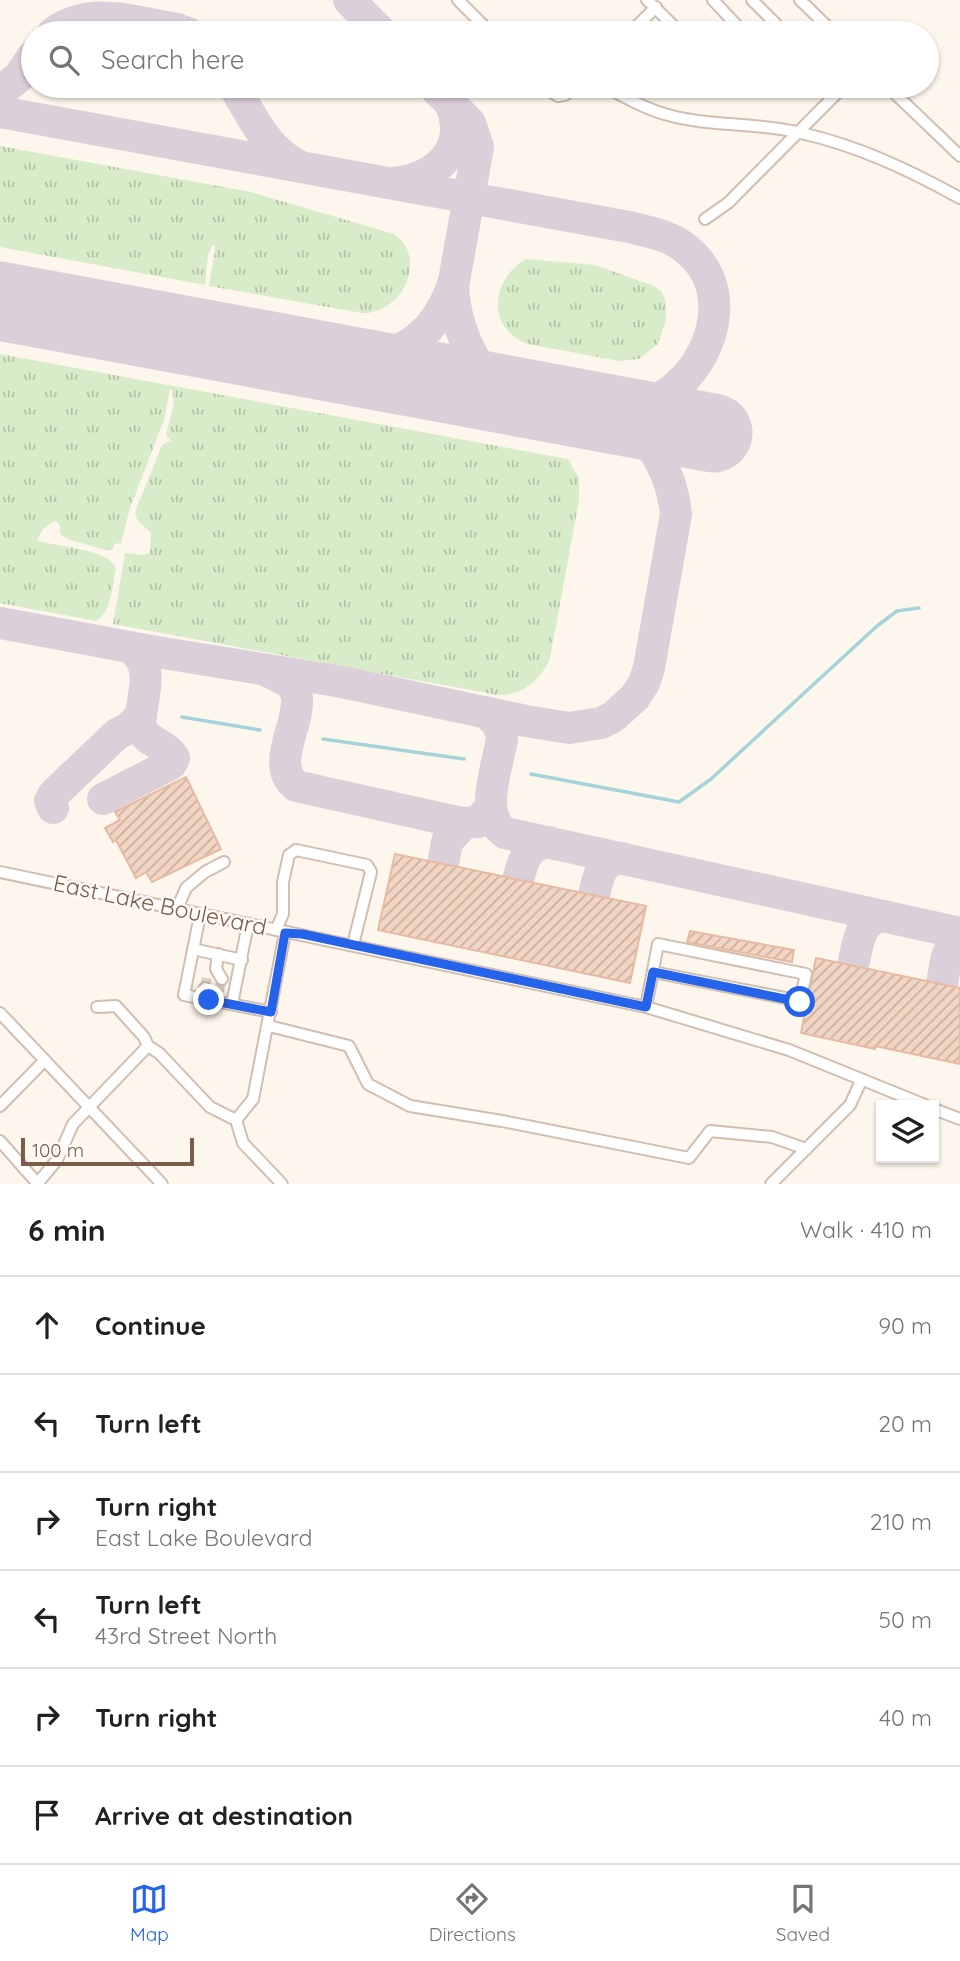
<!DOCTYPE html>
<meta charset="utf-8">
<style>
body{margin:0;font-family:Quicksand,sans-serif;background:#f6f6f6;color:#202124}
.controls{position:absolute;right:21px;bottom:21px;display:grid;overflow:hidden;border-radius:0px;box-shadow:0 2px 5px #0004}
.controls button{width:63px;height:63px;display:grid;place-items:center;padding:0;border:0;border-bottom:2px solid #e0e0e0;background:#fff;color:#202124;font:35px sans-serif}
.scale{position:absolute;left:21px;bottom:18px;width:173px;box-sizing:border-box;padding-left:7px;border:4px solid #7a5c4d;border-top:0;font-size:19px;line-height:24px;white-space:nowrap;color:#7a5c4d;-webkit-text-stroke:5px #fffaf3;paint-order:stroke}
.stop{position:absolute;width:21px;height:21px;margin:-16px;border:5px solid #2563eb;border-radius:50%;background:#fff}
.stop.end{background:#2563eb;border-color:#fff;box-shadow:0 2px 7px #0008}
.list{margin:0;padding:0;list-style:none}
h2{display:flex;justify-content:space-between;align-items:center;height:91px;margin:0;padding:0 28px;font-size:30px}
h2 small{font-size:23px;font-weight:400;color:#757577}
.list li{display:grid;grid-template-columns:46px 1fr auto;gap:21px;align-items:center;box-sizing:border-box;height:98px;padding:0 28px;border-top:2px solid #e0e0e0}
.list b{display:block;font-size:26px;white-space:nowrap}
.list p{margin:0;font-size:23px;white-space:nowrap;color:#757577}
.list em{font-size:23px;font-style:normal;color:#757577}
.icon{flex:none;width:38px;height:38px;fill:none;stroke:currentColor;stroke-width:2;stroke-linecap:round;stroke-linejoin:round}
.map{position:relative;flex:none;width:960px;height:1184px;overflow:hidden}
.search{position:absolute;background:#fff;box-shadow:0 2px 5px #0004;left:21px;right:21px;top:21px;height:77px;display:flex;align-items:center;gap:18px;box-sizing:border-box;padding:0 24px;border-radius:38px;color:#757577;font-size:26px}
.sheet{height:679px;background:#fff}
nav{display:flex;justify-content:space-around;align-items:center;box-sizing:border-box;height:98px;border-top:2px solid #e0e0e0;background:#fff;font-size:19px;color:#757577}
nav a{display:grid;justify-items:center;gap:4px}
nav .on{color:#2563eb}
.map>svg:first-child{display:block}
.grass{fill:url(#grass-tufts)}
.lines{fill:none;stroke-linecap:round;stroke-linejoin:round}
.stream{stroke:#a5d3da;stroke-width:3.5}
.taxiway{stroke:#dbcfda;stroke-width:32}
.runway{stroke:#dbcfda;stroke-width:79}
.building{fill:url(#building-hatch);stroke:#e6bba3;stroke-width:2}
.minor-tunnel{stroke:#dcd0c4;stroke-width:10;stroke-dasharray:10 5;stroke-linecap:butt}
.minor-casing{stroke:#d1beb0;stroke-width:14}
.minor{stroke:#fff;stroke-width:10}
.route{stroke:#2563eb;stroke-width:9}
.labels{text-anchor:middle;stroke-width:5;stroke-linejoin:round;paint-order:stroke}
.street-label{font-size:23px;fill:#7a5c4d;stroke:#fffaf3}
</style>
<div class="map">
<svg width="960" height="1184" viewBox="0 0 960 1184">
<defs>
<pattern id="grass-tufts" width="24" height="20" patternUnits="userSpaceOnUse" patternTransform="scale(1.75)"><rect width="24" height="20" fill="#d8ecc9"/><path d="M3 7l-1-3M5 7V3M7 7l1-3M15 17l-1-3M17 17v-4M19 17l1-3" fill="none" stroke="#b4c2a5"/></pattern>
<pattern id="building-hatch" width="6" height="6" patternUnits="userSpaceOnUse" patternTransform="scale(1.75)"><rect width="6" height="6" fill="#f3d5c3"/><path d="M-1 1l2-2M0 6l6-6M5 7l2-2" fill="none" stroke="#cab0a1"/></pattern>
</defs>
<rect width="100%" height="100%" fill="#fdf6ec"/>
<g class="grass">
<path d="M0,146L251,192L394,234C429,258 402,315 362,313L209,286L215,250V246L212,245L208,255L205,285L0,247Z"/>
<path d="M526,259L595,265L654,286L662,292L665,299L666,320L658,344L639,359L619,361L528,344C485,328 491,279 526,259Z"/>
<path d="M0,354L568,459L579,479V500L550,658C542,679 521,697 497,695L113,624L125,553L144,555L150,552L151,533L137,520L135,512L162,445L171,440L166,435L174,403L172,389H170L164,420L130,508L121,543L115,544L112,550H106L70,540L60,534V525L55,521L43,529L37,540C58,548 105,547 116,568C112,585 112,612 96,621L0,603Z"/>
</g>
<g class="lines">
<g class="stream">
<polyline points="182,717 260,730"/>
<polyline points="323,739 464,759"/>
<polyline points="531,774 679,802 711,779 877,626 897,611 919,608"/>
</g>
<g class="taxiway">
<polyline points="349,0 382,33"/>
<path d="M53,33C90,5 135,22 177,29L188,33"/>
<path d="M234,86C252,116 265,148 297,165"/>
<polyline points="0,92 19,77 33,56"/>
<path d="M0,112L629,227C648,232 669,235 685,248C732,284 717,350 678,385C662,400 641,408 621,415"/>
<path d="M394,183C437,179 470,147 450,103"/>
<path d="M453,284C454,325 472,362 498,393"/>
<path d="M328,361C392,361 433,346 454,281L478,147L470,123L433,86"/>
<path d="M0,623L151,651L342,682L526,721L569,728L601,723L613,717L635,697L644,683L649,668L676,514C672,474 654,444 625,416"/>
<path d="M267,671L291,683C294,688 297,694 297,699C299,726 270,765 296,786L462,823L478,822L490,808"/>
<path d="M484,712C494,719 501,725 502,739C498,765 478,815 505,833L960,933"/>
<path d="M103,799L171,764L174,758C166,744 148,743 140,728C140,698 158,668 130,647"/>
<polyline points="53,808 50,801 54,794 117,734 129,728 141,715"/>
<polyline points="443,864 447,842 464,823"/>
<path d="M518,880C523,861 527,844 549,842"/>
<path d="M594,895C598,878 600,861 621,858"/>
<path d="M853,965C858,945 859,918 884,916"/>
<path d="M942,984C945,968 945,948 960,938"/>
</g>
<polyline class="runway" points="0,301 713,433"/>
</g>
<g class="building">
<polygon points="186,777 221,849 152,882 146,872 136,878 116,840 113,842 105,828 120,820 115,812"/>
<polygon points="395,854 646,906 630,983 378,930"/>
<polygon points="690,931 794,950 792,962 687,942"/>
<polygon points="816,958 960,988 960,1064 875,1046 875,1049 801,1033"/>
</g>
<g class="lines">
<g class="minor-tunnel">
<polyline points="205,988 207,976"/>
<polyline points="219,991 222,979"/>
</g>
<defs>
<g id="minor">
<polyline points="458,0 491,33"/>
<polyline points="647,0 681,33"/>
<polyline points="713,0 744,33"/>
<polyline points="752,0 780,28 775,33"/>
<polyline points="800,0 834,33"/>
<polyline points="630,33 656,7"/>
<polyline points="542,86 558,96 565,95 577,86"/>
<path d="M604,86C625,97 645,109 668,115C711,127 758,122 801,133C859,146 909,170 960,198"/>
<polyline points="887,86 960,156"/>
<polyline points="705,219 728,203 844,86"/>
<polyline points="0,872 646,1007 789,1050 925,1105"/>
<polyline points="177,909 186,888 205,872 224,862"/>
<polyline points="200,915 184,995 271,1012"/>
<polyline points="276,930 283,914 283,882 289,855 296,850 367,865 371,872 353,945"/>
<polyline points="193,949 242,960"/>
<polyline points="218,954 216,969 222,979"/>
<polyline points="205,988 210,995"/>
<polyline points="232,1004 248,924"/>
<polyline points="97,1007 116,1006 144,1037 148,1046 159,1053 210,1107 236,1120 243,1143 282,1184"/>
<polyline points="646,1007 658,944 806,974 800,1001 653,972"/>
<polyline points="0,1013 162,1184"/>
<polyline points="269,1026 349,1046 368,1084 410,1106 502,1121 689,1158 710,1131 772,1137 806,1149"/>
<polyline points="0,1106 45,1060"/>
<polyline points="934,1109 960,1119"/>
<polyline points="236,1120 253,1099 285,933"/>
<polyline points="0,1141 38,1184"/>
<polyline points="37,1184 57,1160 73,1124 148,1046"/>
<polyline points="771,1184 850,1105 861,1081"/>
</g>
</defs>
<use href="#minor" class="minor-casing"/>
<use href="#minor" class="minor"/>
</g>
<g class="lines">
<polyline class="route" points="209,1000 271,1012 285,933 302,934 646,1007 653,972 800,1002"/>
</g>
<g class="labels">
<g class="street-label">
<text transform="translate(160 905) rotate(12)" y="8">East Lake Boulevard</text>
</g>
</g>
</svg>
<div class="controls">
<button><svg class="icon" aria-label="layers" viewBox="0 0 24 24"><path d="M12 4l9 5-9 5-9-5zM3 14l9 5 9-5"/></svg></button>
</div>
<div class="scale">100 m</div>
<div class="stop" style="left:800px;top:1002px"></div>
<div class="stop end" style="left:209px;top:1000px"></div>
<div class="search"><svg class="icon" aria-label="search" viewBox="0 0 24 24"><circle cx="10" cy="10" r="6"/><path d="M15 15l6 6"/></svg>Search here</div>
</div>
<section class="sheet">
<h2>6 min<small>Walk · 410 m</small></h2>
<ul class="list">
<li><svg class="icon" aria-label="ahead" viewBox="0 0 24 24"><path d="M12 20V5M6 11l6-6 6 6"/></svg><div><b>Continue</b></div><em>90 m</em></li>
<li><svg class="icon" aria-label="left" viewBox="0 0 24 24"><path d="M17 20v-9H6M10 6l-5 5 5 5"/></svg><div><b>Turn left</b></div><em>20 m</em></li>
<li><svg class="icon" aria-label="right" viewBox="0 0 24 24"><path d="M7 20v-9h11M14 6l5 5-5 5"/></svg><div><b>Turn right</b><p>East Lake Boulevard</p></div><em>210 m</em></li>
<li><svg class="icon" aria-label="left" viewBox="0 0 24 24"><path d="M17 20v-9H6M10 6l-5 5 5 5"/></svg><div><b>Turn left</b><p>43rd Street North</p></div><em>50 m</em></li>
<li><svg class="icon" aria-label="right" viewBox="0 0 24 24"><path d="M7 20v-9h11M14 6l5 5-5 5"/></svg><div><b>Turn right</b></div><em>40 m</em></li>
<li><svg class="icon" aria-label="arrive" viewBox="0 0 24 24"><path d="M6 21V4h12l-3 4 3 4H6"/></svg><div><b>Arrive at destination</b></div></li>
</ul>
</section>
<nav>
<a class="on"><svg class="icon" aria-label="map" viewBox="0 0 24 24"><path d="M3 6l6-2 6 2 6-2v14l-6 2-6-2-6 2zM9 4v14M15 6v14"/></svg>Map</a>
<a><svg class="icon" aria-label="directions" viewBox="0 0 24 24"><path d="M12 3l9 9-9 9-9-9zM9 14v-3h6M13 9l2 2-2 2"/></svg>Directions</a>
<a><svg class="icon" aria-label="saved" viewBox="0 0 24 24"><path d="M7 4h10v16l-5-4-5 4z"/></svg>Saved</a>
</nav>
